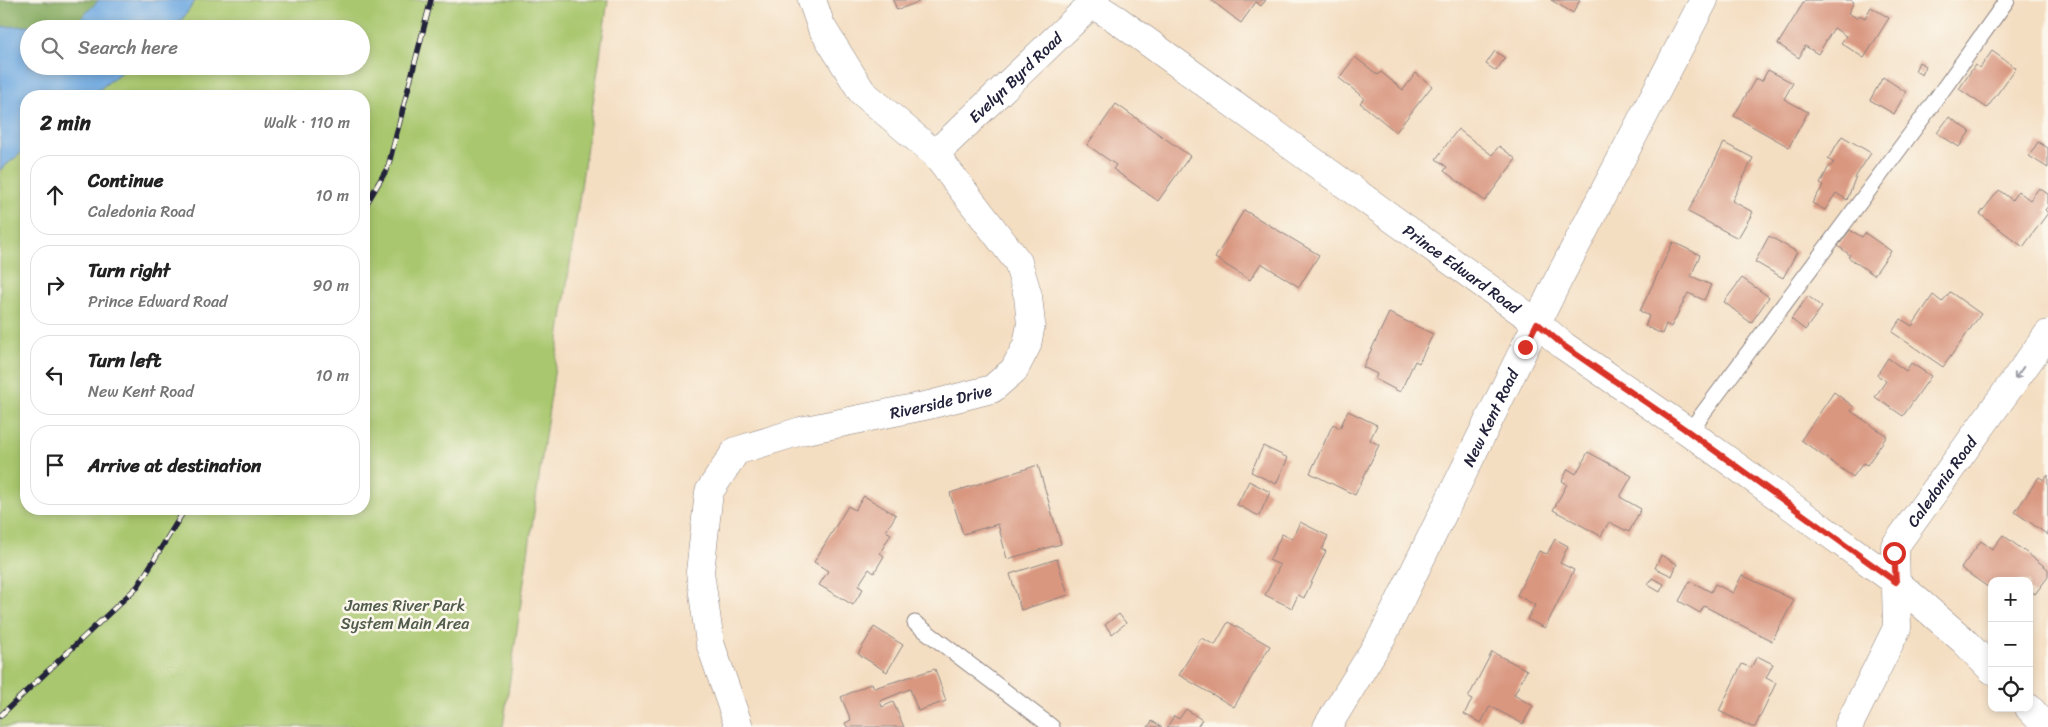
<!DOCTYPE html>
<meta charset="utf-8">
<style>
body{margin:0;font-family:Sriracha,sans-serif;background:#f6f6f6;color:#222}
.controls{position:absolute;right:15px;bottom:15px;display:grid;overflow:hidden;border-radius:10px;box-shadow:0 2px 8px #0003}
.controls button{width:45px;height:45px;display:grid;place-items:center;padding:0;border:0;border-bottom:1px solid #e0e0e0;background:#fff;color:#222;font:25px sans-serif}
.stop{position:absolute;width:15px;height:15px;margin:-11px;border:4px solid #d93025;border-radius:50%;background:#fff}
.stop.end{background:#d93025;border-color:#fff;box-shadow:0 1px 5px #0008}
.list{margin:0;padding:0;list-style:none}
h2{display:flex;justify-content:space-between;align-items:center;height:65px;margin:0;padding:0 20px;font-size:21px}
h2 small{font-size:16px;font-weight:400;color:#767676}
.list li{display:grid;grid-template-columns:32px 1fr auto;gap:15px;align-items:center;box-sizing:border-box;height:80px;margin:0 10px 10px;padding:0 10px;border:1px solid #e0e0e0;border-radius:20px}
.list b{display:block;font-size:19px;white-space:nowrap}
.list p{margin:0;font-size:16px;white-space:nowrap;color:#767676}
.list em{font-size:16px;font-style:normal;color:#767676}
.icon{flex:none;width:28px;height:28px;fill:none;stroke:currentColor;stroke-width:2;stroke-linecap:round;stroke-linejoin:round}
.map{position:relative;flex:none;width:2048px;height:727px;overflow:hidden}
.search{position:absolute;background:#fff;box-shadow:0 2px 8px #0003;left:20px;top:20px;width:350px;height:55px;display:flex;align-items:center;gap:12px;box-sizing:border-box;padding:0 18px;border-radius:28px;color:#767676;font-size:19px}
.panel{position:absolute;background:#fff;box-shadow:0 2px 8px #0003;left:20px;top:90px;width:350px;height:425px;border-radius:20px}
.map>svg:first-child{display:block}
.green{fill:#a9c76e;stroke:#667454}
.forest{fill:#86ac61;stroke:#54674e}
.water{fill:#71aae1;stroke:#4a668e}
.building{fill:#d99780}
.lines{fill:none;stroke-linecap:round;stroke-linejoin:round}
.service-casing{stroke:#8b807e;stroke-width:17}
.minor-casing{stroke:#8b807e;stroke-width:29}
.tertiary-casing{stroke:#8b807e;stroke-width:29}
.service{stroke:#fff;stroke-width:15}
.minor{stroke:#fff;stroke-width:28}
.tertiary{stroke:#fff;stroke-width:28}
.rail-casing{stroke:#22223b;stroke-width:5.5}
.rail{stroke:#fbf7ec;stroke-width:4;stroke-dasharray:11;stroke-linecap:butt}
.oneway{stroke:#9c9ca7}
.route{stroke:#d93025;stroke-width:6}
.labels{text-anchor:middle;stroke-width:5;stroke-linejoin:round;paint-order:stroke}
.street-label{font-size:16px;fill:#22223b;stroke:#fbf7ec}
.park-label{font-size:16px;fill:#515c4d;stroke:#fbf7ec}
</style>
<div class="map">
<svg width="2048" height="727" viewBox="0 0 2048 727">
<rect width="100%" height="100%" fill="#fbf7ec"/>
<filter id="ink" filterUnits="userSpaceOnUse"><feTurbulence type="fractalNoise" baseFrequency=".02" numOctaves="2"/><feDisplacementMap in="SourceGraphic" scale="10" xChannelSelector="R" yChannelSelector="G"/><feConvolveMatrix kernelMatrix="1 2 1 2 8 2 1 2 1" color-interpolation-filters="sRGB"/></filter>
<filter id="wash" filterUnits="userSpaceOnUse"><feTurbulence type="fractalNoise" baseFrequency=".0096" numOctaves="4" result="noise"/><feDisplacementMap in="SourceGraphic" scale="20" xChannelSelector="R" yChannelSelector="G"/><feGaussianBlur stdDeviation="1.12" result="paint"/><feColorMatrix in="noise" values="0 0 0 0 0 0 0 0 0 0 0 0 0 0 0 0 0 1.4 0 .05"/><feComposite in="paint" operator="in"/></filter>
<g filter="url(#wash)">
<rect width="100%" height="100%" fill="#f4dec2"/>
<polygon class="green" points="196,0 608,0 503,727 0,727 0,170 26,149 26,509 364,509 364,96 91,96 129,66 361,66 361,29 175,29"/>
<polygon class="forest" points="0,0 99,0 75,25 0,27"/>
<polygon class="water" points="99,0 196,0 175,29 29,29 29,66 129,66 91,96 26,96 26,149 0,170 0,27 75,24"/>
<g id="blocks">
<g class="building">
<polygon points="893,0 924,0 897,10"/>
<polygon points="1211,0 1266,0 1261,6 1256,2 1241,23"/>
<polygon points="1551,0 1580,0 1573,13"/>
<polygon points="1805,0 1851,0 1854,2 1848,13 1857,18 1859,15 1865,18 1871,7 1889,18 1864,58 1841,43 1846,36 1834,28 1818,54 1805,46 1799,58 1778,44"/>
<polygon points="1495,51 1505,58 1496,71 1486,64"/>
<polygon points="1992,51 2016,68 1987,108 1959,89 1975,65 1980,68"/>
<polygon points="1355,57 1378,75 1381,72 1403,90 1416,73 1432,86 1396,132 1360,103 1364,98 1339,78"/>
<polygon points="1919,62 1926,66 1922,75 1915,71"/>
<polygon points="1768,70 1793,83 1784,99 1808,112 1789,147 1734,116 1756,78 1762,81"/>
<polygon points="1883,77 1906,92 1894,114 1870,100"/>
<polygon points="1116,104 1190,156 1158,201 1113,169 1116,165 1087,145"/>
<polygon points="1949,117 1970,131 1959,147 1937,133"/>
<polygon points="1458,129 1492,155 1499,146 1516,159 1485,201 1444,171 1447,167 1436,159"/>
<polygon points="1842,136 1871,153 1856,176 1847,200 1836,193 1825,210 1812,203 1823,186 1820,184 1828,168 1834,163 1828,159"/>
<polygon points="2038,142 2048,148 2048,168 2029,156"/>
<polygon points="1724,143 1753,158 1732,201 1753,212 1738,238 1688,212"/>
<polygon points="2039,188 2048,194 2048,206 2045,210 2048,213 2023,247 1980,214 1999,190 2012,200 2018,191 2030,200"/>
<polygon points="1244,210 1319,255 1299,287 1261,263 1250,280 1215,258"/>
<polygon points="1850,230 1862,237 1865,233 1891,251 1874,275 1848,257 1850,255 1838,246"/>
<polygon points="1769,236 1797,252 1783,278 1755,262"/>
<polygon points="1673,242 1700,255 1691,276 1711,285 1704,300 1688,293 1671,327 1666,324 1662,334 1645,326 1649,316 1640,311"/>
<polygon points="1742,278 1769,297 1751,323 1724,302"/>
<polygon points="1950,292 1981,314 1943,367 1892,332 1901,319 1912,326 1933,295 1942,302"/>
<polygon points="1808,296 1822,307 1805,330 1791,319"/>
<polygon points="1389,313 1433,334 1419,363 1415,361 1400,392 1375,379 1377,374 1363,367"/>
<polygon points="1888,358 1906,371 1911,363 1931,376 1903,416 1875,397 1886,381 1877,375"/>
<polygon points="1834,392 1854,407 1851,411 1887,436 1867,465 1863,463 1853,477 1801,440"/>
<polygon points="1348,411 1377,425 1370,440 1379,445 1355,495 1310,473 1333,424 1340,428"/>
<polygon points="1263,446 1288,458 1276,484 1251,472"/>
<polygon points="1588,452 1632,476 1620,497 1641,509 1629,532 1609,522 1601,536 1553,510 1567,484 1562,481 1568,469 1576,474"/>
<polygon points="1038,465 1061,544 1007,559 998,524 963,534 950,493"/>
<polygon points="2048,475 2048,535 2015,512 2039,477 2044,480"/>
<polygon points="1249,481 1270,492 1259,516 1237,505"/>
<polygon points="864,496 896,515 886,531 891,534 880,553 884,556 874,573 869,569 858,586 863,589 853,605 819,585 828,571 814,562 848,506 855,510"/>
<polygon points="1300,522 1328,536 1322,550 1326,551 1304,598 1298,595 1292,608 1265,595 1280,565 1269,560 1271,557 1282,534 1292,539"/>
<polygon points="2003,535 2048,569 2048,577 2035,594 2029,590 2029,581 1992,581 1992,590 1961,568 1981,541 1992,549"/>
<polygon points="1555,539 1568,546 1560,563 1574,570 1545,628 1527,619 1535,605 1517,595 1539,551 1547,554"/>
<polygon points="1661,555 1677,564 1672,576 1655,568"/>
<polygon points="1057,559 1068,595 1021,610 1010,574"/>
<polygon points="1742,575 1794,600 1772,641 1704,606 1700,613 1679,601 1690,581 1711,592 1715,584 1733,593"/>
<polygon points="1652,578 1664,584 1660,592 1648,585"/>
<polygon points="1119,614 1126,623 1112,634 1105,625"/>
<polygon points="1228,622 1270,646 1234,707 1179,675 1201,638 1215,645"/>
<polygon points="874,627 903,645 887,672 858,654"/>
<polygon points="1492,652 1527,670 1514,695 1533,706 1523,724 1490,706 1481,723 1464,714 1472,700 1468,698"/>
<polygon points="1757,656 1773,664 1766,678 1776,683 1755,727 1752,727 1719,711 1742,664 1751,668"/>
<polygon points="935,669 946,701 918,711 910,689 880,701 882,707 893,702 904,727 847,727 845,723 851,720 841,697 872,683 874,688"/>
<polygon points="1186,709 1202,720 1197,727 1167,727 1174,716 1179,719"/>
<polygon points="1152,721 1162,727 1148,727"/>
</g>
</g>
</g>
<g filter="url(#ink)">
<use href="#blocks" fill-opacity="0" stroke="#8b807e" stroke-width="1"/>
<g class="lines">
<defs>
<g id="service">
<polyline points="1689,432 1924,116 2007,0"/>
<polyline points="915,623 1052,727"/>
</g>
<g id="minor">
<path id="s1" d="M1092,4L1116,19L1537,323L1564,346L1689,432L1896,582L1963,640L1992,670"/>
<path id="s2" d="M935,154L1096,0"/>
<polyline points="2029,708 2047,727"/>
<path id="s3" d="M739,727L710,643L700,572L709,492L736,451L801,431L929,405L992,389L1014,370L1027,345L1031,324L1028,296L1018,262L935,154L862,92L821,26L812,0"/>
<path id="s4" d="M1848,727L1897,628L1895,546L2048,334"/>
</g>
<g id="tertiary">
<path id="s5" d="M1327,727L1383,635L1557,282L1704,0"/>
</g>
</defs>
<use href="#service" class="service-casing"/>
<use href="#minor" class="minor-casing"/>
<use href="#tertiary" class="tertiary-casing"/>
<use href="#service" class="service"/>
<use href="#minor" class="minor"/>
<use href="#tertiary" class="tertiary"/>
<defs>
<g id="rail">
<polyline points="364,208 388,167 431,0"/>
<polyline points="0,716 138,586 185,509"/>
</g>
</defs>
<use href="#rail" class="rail-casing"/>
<use href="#rail" class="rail"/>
</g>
<defs><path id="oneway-shaft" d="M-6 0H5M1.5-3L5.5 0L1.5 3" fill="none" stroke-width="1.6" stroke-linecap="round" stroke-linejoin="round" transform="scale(1.25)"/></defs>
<use class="oneway" href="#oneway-shaft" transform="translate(2019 373) rotate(126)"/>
</g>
<g class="lines" filter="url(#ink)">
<polyline class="route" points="1525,347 1537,323 1564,346 1689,432 1896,582 1894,553"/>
</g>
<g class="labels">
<g class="street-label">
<text dy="6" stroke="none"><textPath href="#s2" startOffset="111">Evelyn Byrd Road</textPath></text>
<text dy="6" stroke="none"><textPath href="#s1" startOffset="455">Prince Edward Road</textPath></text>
<text dy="6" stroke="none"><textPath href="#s3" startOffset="501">Riverside Drive</textPath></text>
<text dy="6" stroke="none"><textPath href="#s5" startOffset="350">New Kent Road</textPath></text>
<text dy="6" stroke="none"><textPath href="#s4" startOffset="272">Caledonia Road</textPath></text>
</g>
<g class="park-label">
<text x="405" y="611">James River Park<tspan x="405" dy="18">System Main Area</tspan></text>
</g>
</g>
</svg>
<div class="controls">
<button>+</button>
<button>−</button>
<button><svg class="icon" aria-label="locate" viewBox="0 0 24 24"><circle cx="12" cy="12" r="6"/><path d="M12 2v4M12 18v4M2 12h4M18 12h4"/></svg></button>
</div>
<div class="stop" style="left:1894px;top:553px"></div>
<div class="stop end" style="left:1525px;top:347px"></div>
<div class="search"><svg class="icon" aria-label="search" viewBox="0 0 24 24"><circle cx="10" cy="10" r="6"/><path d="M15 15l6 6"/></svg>Search here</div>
<section class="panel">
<h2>2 min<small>Walk · 110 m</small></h2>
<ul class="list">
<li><svg class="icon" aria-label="ahead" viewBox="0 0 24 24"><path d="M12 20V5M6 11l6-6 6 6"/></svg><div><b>Continue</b><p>Caledonia Road</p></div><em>10 m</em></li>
<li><svg class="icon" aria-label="right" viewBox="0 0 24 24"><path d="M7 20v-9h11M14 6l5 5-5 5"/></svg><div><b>Turn right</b><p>Prince Edward Road</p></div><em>90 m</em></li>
<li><svg class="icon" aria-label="left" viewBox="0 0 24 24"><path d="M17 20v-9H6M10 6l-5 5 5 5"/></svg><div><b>Turn left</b><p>New Kent Road</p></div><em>10 m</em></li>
<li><svg class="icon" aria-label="arrive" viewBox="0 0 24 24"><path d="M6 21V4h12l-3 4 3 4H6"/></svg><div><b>Arrive at destination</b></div></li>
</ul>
</section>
</div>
